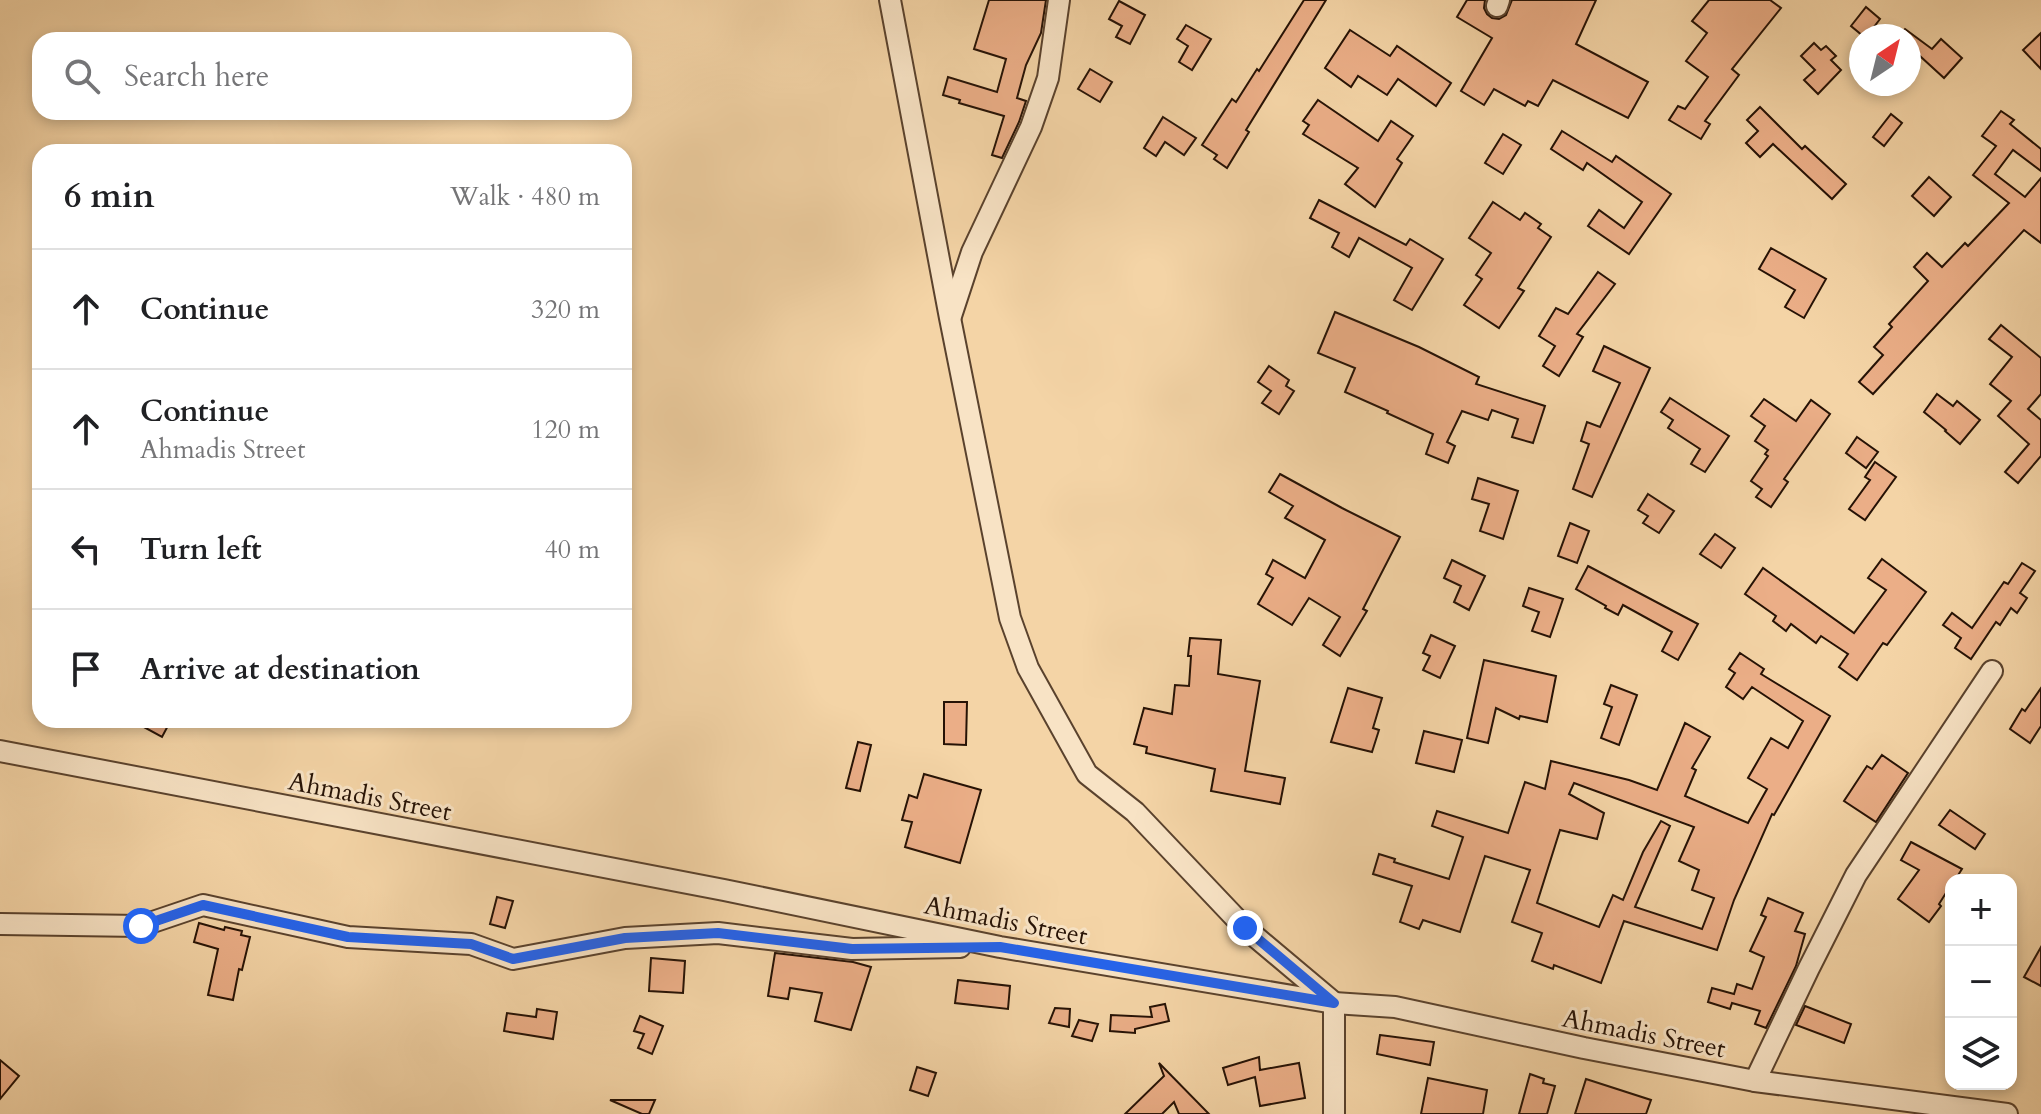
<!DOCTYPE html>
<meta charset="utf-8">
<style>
body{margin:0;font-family:Cardo,serif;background:#f6f6f6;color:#202124}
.controls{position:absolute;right:24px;bottom:24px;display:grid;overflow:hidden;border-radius:16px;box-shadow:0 4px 12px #0003}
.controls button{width:72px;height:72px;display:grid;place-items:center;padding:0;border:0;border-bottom:2px solid #e0e0e0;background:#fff;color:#202124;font:40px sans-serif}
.compass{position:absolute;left:1849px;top:24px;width:72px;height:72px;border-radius:50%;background:#fff;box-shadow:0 4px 12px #0003;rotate:35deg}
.stop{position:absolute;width:24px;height:24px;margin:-18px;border:6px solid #2563eb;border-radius:50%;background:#fff}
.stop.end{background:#2563eb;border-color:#fff;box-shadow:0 2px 8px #0008}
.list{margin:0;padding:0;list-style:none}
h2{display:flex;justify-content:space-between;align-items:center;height:104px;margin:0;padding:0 32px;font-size:34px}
h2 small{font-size:26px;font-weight:400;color:#757577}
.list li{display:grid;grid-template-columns:52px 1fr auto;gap:24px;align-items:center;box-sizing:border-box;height:120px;padding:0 32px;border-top:2px solid #e0e0e0}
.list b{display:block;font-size:30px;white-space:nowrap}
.list p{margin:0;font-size:26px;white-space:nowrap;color:#757577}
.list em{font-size:26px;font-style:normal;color:#757577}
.icon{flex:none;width:44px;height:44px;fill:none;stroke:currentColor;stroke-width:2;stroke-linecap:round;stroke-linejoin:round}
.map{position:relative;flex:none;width:2041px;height:1114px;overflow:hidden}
.search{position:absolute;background:#fff;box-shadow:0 4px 12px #0003;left:32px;top:32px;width:600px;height:88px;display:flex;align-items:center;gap:20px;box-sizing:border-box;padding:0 28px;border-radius:24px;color:#757577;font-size:30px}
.panel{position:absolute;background:#fff;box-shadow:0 4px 12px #0003;left:32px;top:144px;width:600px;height:584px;border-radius:24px}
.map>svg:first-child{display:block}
.building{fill:#ebae87;stroke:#261205;stroke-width:2;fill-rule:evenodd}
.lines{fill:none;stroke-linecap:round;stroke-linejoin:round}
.minor-casing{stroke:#5a422d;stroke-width:24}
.minor{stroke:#f8e3c5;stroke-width:20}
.route{stroke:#2563eb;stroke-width:10}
.labels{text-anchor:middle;stroke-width:6;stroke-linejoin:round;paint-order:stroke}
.street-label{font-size:26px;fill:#261205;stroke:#f8e3c5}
</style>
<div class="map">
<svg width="2041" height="1114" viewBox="0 0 2041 1114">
<rect width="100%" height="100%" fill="#f4d4a6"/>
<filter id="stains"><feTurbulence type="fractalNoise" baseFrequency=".0025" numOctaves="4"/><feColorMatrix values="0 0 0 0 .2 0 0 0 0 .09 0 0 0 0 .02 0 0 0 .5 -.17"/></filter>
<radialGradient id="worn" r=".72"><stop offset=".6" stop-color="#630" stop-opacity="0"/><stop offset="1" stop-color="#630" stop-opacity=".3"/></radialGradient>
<g class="building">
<polygon points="989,0 1046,0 1041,33 1026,65 1017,98 1026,101 1019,122 1002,158 992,155 1004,116 959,103 960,100 943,95 948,77 997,92 1006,59 974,49"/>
<polygon points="1304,0 1326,0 1246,130 1249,132 1227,168 1214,159 1217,155 1202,145 1232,99 1236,102 1257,69 1259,71"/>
<polygon points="1467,0 1485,0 1484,8 1487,14 1492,18 1499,19 1506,15 1512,0 1596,0 1576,44 1648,82 1628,118 1553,80 1538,106 1528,101 1525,106 1494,89 1484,105 1461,91 1492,38 1457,17"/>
<polygon points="1709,0 1770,0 1781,8 1732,69 1739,75 1705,121 1710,124 1701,139 1669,120 1678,106 1685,109 1708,77 1686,61 1707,33 1692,21"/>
<polygon points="1119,1 1145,15 1130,44 1116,37 1122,26 1109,19"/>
<polygon points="1866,7 1880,19 1867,36 1863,36 1851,26"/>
<polygon points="1186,25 1211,39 1192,70 1179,62 1188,46 1177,39"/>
<polygon points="1905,29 1932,49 1941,39 1962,58 1944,78 1909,46 1909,36 1899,36"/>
<polygon points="1350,30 1390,56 1397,46 1451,83 1436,106 1398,79 1387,95 1358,76 1351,87 1325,68"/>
<polygon points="2041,33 2041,69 2023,50"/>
<polygon points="1814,43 1821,50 1826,46 1836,56 1831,60 1841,70 1818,94 1804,80 1815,70 1801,56"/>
<polygon points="1090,69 1112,82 1100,102 1078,89"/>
<polygon points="1318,100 1378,141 1391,121 1413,136 1397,159 1402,163 1375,207 1345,184 1358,168 1303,134 1309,125 1303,121"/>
<polygon points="1760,107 1802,149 1805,146 1846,184 1832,199 1773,144 1760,157 1746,143 1758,131 1747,120"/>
<polygon points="2001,111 2014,120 2010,124 2041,149 2041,171 2013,150 1995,174 2025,197 2041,178 2041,243 2024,230 1873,394 1859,382 1883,355 1874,347 1892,327 1889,324 1928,281 1914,267 1927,253 1942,267 1965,243 1968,246 2009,203 1973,175 1996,146 1982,136"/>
<polygon points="1891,114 1902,123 1884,146 1873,137"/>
<polygon points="1163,117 1196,138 1184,155 1165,142 1156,156 1144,148"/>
<polygon points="1562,131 1612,162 1616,156 1671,194 1629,254 1588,226 1599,210 1624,228 1642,202 1587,163 1583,170 1551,149"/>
<polygon points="1503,134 1521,145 1503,174 1485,163"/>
<polygon points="1929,177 1951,197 1934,216 1912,196"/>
<polygon points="1319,200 1406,245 1410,239 1443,259 1412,310 1394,300 1412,268 1359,238 1349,257 1332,247 1339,233 1310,218"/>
<polygon points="1493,202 1520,220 1525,213 1541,224 1538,228 1551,237 1518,288 1524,291 1499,328 1464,305 1482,279 1476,275 1491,253 1469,238"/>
<polygon points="1771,248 1826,279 1804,318 1785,307 1795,290 1759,269"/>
<polygon points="1598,272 1615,284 1577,334 1583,337 1559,376 1543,366 1555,346 1539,336 1556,308 1568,314"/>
<polygon points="1335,312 1419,347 1479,377 1476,384 1545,406 1533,443 1512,437 1518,419 1492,410 1488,420 1462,411 1447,442 1455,446 1448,463 1426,454 1433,434 1387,413 1388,411 1345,392 1355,368 1318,353"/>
<polygon points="2001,325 2041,358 2041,394 2028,409 2041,420 2041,456 2018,483 2005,472 2029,444 1998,416 2011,401 1990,384 2012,357 1989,339"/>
<polygon points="1604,346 1650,368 1592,497 1573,489 1589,444 1581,441 1587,422 1600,427 1620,383 1593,371"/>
<polygon points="1269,366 1289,380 1286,386 1294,391 1279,414 1262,403 1271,391 1258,382"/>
<polygon points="1937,394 1953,406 1957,401 1980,420 1960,444 1945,431 1946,430 1924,412"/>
<polygon points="1670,398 1729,436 1705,472 1691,464 1700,449 1668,428 1673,420 1661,412"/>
<polygon points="1764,399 1796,421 1811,400 1830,414 1784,479 1788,482 1771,507 1756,497 1762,489 1751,481 1768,456 1765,454 1768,450 1755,441 1765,426 1751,416"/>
<polygon points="1857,437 1878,452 1866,468 1846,453"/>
<polygon points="1875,462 1896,477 1865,520 1849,509 1870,480 1865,477"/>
<polygon points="1280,474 1342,508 1400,537 1363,609 1367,611 1340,656 1323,645 1340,617 1309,598 1292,625 1258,604 1273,578 1266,574 1273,560 1305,578 1325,540 1285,518 1293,506 1269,492"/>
<polygon points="1478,478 1518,491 1503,539 1480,531 1489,504 1472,499"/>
<polygon points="1648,494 1674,511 1659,533 1643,523 1648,516 1638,510"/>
<polygon points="1570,523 1589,531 1577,563 1558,556"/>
<polygon points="1715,534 1735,548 1721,568 1700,554"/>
<polygon points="1882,559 1926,592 1887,645 1883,643 1857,680 1839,667 1848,654 1821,636 1816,643 1791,624 1786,631 1773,621 1776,616 1745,594 1763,568 1854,633 1886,590 1868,578"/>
<polygon points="1452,560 1485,576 1469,610 1454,602 1461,586 1444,578"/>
<polygon points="2022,563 2035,571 2020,593 2027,598 2017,613 2011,608 2000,625 1996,622 1971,659 1955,648 1961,638 1943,625 1952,613 1972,628 2004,582 2008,584"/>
<polygon points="1588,566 1698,624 1678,660 1662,651 1672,632 1623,605 1618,615 1605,608 1606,606 1576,589"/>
<polygon points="1529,588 1563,599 1550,637 1532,631 1539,612 1523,606"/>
<polygon points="1431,635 1455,646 1440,678 1423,670 1430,656 1423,653"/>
<polygon points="1190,638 1221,640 1218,674 1260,681 1245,771 1285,778 1280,804 1211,791 1215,769 1146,753 1147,747 1134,744 1144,708 1172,714 1175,685 1189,686 1191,656 1188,656"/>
<path d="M1740,653L1764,669L1761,674L1830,716L1774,815L1772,814L1734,900L1717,950L1624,921L1601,983L1554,965L1553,969L1532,961L1542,933L1512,922L1530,870L1485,856L1460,932L1423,920L1419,929L1400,922L1412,886L1373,874L1379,854L1395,859L1394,862L1449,879L1463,837L1432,826L1437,811L1508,833L1525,782L1545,789L1551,761L1629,780L1657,790L1685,723L1710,737L1692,768L1696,770L1685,796L1748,823L1767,789L1748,778L1771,738L1788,748L1803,721L1752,687L1743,699L1726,687L1735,673L1729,669ZM1574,783L1694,827L1679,861L1699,870L1692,890L1714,898L1702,929L1635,907L1670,826L1661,821L1643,852L1623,900L1613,895L1599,927L1537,903L1560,830L1597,839L1604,813L1569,794Z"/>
<polygon points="1484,660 1556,676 1547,722 1520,716 1519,719 1496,708 1488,743 1467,738"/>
<polygon points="1611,685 1637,695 1619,745 1601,738 1612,707 1604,704"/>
<polygon points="1348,688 1382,698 1373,728 1379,730 1372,752 1331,742"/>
<polygon points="2041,688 2041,726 2030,743 2010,729 2022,709 2025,711"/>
<polygon points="944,702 967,702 966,745 944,744"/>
<polygon points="131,720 171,720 162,737"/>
<polygon points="1424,731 1462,740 1454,772 1416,763"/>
<polygon points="858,742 871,745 860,791 846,788"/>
<polygon points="1882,755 1908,773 1876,822 1844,801 1867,766 1872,769"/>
<polygon points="924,774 981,790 960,863 905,847 912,822 902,820 909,795 917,798"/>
<polygon points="1950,810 1985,834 1975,849 1939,825"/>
<polygon points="1911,842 1962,869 1955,880 1951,880 1951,885 1939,904 1941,906 1929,922 1898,899 1919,870 1901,860"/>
<polygon points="497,897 513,901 505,928 490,924"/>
<polygon points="1768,898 1803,913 1795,931 1805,934 1796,966 1766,1028 1755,1024 1760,1011 1732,1003 1730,1009 1708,1002 1712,988 1734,994 1737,984 1752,989 1764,957 1750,951 1766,917 1761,915"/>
<polygon points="199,923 224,930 225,927 242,931 241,935 250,937 242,970 239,969 233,1000 208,995 218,949 194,942"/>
<polygon points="2041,947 2041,986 2024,977"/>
<polygon points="775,953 853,962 871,967 851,1030 815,1021 822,993 790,988 788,999 768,996"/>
<polygon points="651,958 685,961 683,993 649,991"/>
<polygon points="958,980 1010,986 1008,1009 955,1003"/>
<polygon points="1165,1004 1169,1021 1135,1029 1135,1033 1110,1031 1111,1015 1152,1017 1150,1007"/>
<polygon points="1805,1006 1851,1024 1844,1043 1796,1025"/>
<polygon points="1055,1008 1070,1009 1069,1027 1049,1023"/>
<polygon points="537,1009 557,1012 553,1039 504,1031 507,1013 536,1017"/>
<polygon points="640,1016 663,1026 652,1054 638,1048 644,1034 634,1031"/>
<polygon points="1079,1020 1098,1024 1092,1041 1072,1036"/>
<polygon points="1380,1035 1434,1042 1430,1065 1377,1054"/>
<polygon points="1259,1057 1260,1070 1299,1063 1305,1098 1260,1106 1255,1077 1228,1085 1223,1068"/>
<polygon points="0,1060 19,1076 0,1099"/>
<polygon points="1159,1063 1209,1114 1179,1114 1174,1102 1162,1114 1125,1114 1164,1076"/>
<polygon points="917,1067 936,1073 928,1096 910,1090"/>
<polygon points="1530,1074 1544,1079 1543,1083 1555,1086 1547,1114 1519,1114"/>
<polygon points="1428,1078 1487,1090 1483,1114 1421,1114"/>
<polygon points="1586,1079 1651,1100 1646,1114 1575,1114"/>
<polygon points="610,1100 655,1100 649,1114 642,1114"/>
</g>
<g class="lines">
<defs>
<g id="minor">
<polyline points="890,0 950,318 1010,618 1028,668 1087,774 1135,812 1245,928 1333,1002"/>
<polyline points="1497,6 1499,0"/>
<polyline points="951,316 972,252 1031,127 1048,78 1059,0"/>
<polyline points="0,751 724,890 1000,947 1334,1003 1395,1007 1584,1048 1755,1081 2007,1114"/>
<polyline points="0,924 141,926 203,905 348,937 471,944 513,959 625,938 718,933 852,949 960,947"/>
<polyline points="1334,1003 1334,1114"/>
<polyline points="1755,1081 1809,968 1856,875 1992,671"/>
</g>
</defs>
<use href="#minor" class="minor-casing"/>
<use href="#minor" class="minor"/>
</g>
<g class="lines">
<polyline class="route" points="141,926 203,905 348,937 471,944 513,959 625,938 718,933 852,949 1000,947 1334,1003 1245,928"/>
</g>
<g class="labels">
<g class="street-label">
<text transform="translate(370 796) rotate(11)" y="9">Ahmadis Street</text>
<text transform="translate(1006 920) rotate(11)" y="9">Ahmadis Street</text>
<text transform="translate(1644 1033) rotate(11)" y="9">Ahmadis Street</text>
</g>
</g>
<rect width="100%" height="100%" filter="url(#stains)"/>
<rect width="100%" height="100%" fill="url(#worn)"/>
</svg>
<div class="controls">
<button>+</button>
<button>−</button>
<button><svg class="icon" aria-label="layers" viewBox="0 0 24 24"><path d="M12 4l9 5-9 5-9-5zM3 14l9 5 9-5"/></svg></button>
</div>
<svg class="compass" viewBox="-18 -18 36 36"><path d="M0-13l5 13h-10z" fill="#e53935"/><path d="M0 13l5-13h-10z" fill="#757577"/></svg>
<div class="stop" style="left:141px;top:926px"></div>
<div class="stop end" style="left:1245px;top:928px"></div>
<div class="search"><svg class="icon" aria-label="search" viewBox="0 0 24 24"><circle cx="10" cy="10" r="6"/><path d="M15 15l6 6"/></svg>Search here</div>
<section class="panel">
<h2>6 min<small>Walk · 480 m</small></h2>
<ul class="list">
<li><svg class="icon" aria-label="ahead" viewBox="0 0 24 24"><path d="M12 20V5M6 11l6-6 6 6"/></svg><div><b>Continue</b></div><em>320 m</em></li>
<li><svg class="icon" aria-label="ahead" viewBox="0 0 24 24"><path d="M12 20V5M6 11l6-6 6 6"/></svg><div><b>Continue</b><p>Ahmadis Street</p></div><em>120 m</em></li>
<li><svg class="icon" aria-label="left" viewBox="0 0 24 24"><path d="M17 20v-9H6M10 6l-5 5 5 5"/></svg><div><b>Turn left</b></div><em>40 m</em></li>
<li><svg class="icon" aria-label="arrive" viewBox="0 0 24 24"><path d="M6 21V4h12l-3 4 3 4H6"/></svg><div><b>Arrive at destination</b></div></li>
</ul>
</section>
</div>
